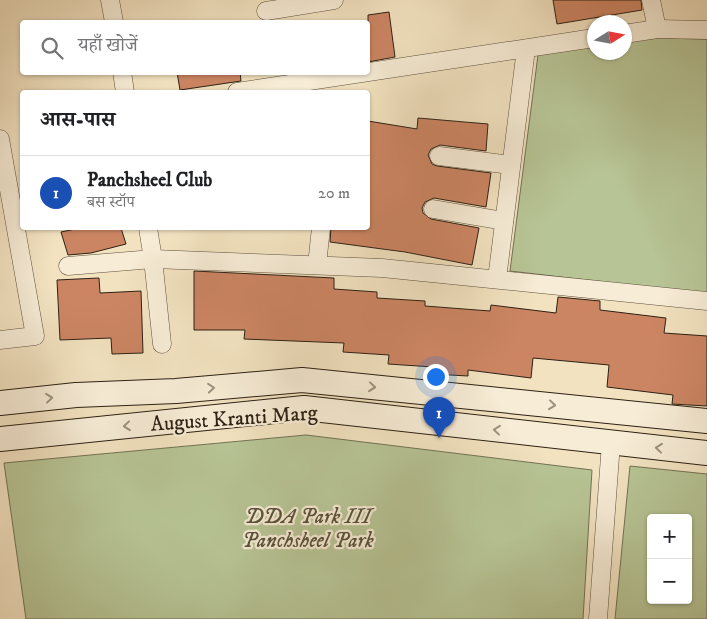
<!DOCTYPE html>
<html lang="hi">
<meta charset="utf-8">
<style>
body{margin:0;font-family:"IM FELL DW Pica","Noto Serif Devanagari",serif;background:#f6f6f6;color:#202124}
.controls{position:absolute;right:15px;bottom:15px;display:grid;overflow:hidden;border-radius:5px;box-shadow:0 1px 4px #0004}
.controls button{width:45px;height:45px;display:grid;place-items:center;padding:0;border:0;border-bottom:1px solid #e0e0e0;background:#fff;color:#202124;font:25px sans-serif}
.compass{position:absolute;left:587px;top:15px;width:45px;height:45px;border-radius:50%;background:#fff;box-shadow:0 1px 4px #0004;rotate:79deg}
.you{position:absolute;left:435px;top:376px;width:18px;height:18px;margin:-12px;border:4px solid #fff;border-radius:50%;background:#1a73e8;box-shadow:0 0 0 8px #1a73e833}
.badge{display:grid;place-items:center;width:32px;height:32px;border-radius:50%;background:#db2777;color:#fff;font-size:16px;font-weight:700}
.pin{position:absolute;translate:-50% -41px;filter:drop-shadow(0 1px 2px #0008)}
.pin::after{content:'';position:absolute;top:26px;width:18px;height:15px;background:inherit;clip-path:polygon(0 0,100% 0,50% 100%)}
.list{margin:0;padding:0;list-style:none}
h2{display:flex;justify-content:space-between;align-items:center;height:65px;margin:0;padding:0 20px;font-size:21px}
h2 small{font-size:16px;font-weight:400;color:#757577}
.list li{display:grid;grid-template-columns:32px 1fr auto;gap:15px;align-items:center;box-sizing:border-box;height:75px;padding:0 20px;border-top:1px solid #e0e0e0}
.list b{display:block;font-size:19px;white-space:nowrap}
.list p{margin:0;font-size:16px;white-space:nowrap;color:#757577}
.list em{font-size:16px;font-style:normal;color:#757577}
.icon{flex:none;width:28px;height:28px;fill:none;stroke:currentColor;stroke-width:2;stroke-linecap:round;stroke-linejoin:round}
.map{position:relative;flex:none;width:707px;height:619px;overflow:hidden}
.search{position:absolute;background:#fff;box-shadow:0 1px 4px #0004;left:20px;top:20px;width:350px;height:55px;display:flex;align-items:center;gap:12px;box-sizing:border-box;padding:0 18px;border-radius:5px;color:#757577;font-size:19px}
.panel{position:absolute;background:#fff;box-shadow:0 1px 4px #0004;left:20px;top:90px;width:350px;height:140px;border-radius:5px}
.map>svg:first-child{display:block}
.green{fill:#b7c495;stroke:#727254;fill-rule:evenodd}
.building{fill:#cc8563;stroke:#2c2114}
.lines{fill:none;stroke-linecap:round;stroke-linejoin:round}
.minor-casing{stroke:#5e513f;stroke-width:19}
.secondary-casing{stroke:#2c2114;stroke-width:26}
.minor{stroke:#f7ecd6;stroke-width:18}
.secondary{stroke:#f7ecd6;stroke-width:24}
.oneway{stroke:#9c917f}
.labels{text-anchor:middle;stroke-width:4.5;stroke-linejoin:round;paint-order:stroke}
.street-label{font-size:21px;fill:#2c2114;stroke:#f7ecd6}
.park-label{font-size:21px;font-style:italic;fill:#56523b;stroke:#f7ecd6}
</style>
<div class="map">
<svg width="707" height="619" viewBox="0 0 707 619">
<rect width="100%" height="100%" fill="#f2e2c0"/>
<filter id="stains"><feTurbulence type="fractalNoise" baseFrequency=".004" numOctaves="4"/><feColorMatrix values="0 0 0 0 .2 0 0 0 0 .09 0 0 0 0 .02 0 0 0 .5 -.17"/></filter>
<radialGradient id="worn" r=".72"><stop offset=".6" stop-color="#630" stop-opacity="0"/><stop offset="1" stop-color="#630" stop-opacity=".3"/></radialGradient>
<g class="green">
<polygon points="654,38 707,39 707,294 510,271 538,55 594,46 594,52 624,52 625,42"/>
<polygon points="306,435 592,470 583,619 26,619 4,463"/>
<path d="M630,466L707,474V619H615ZM651,518H688V600H651Z"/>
</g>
<g class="building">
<polygon points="553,0 641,0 642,10 557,24"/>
<polygon points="389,12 395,57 368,62 368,15"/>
<polygon points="177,72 240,72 241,81 180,90"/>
<polygon points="418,118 488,124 486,151 440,145 431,149 428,155 432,164 437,166 491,173 486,207 434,198 425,202 422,208 423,213 431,219 479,228 472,265 405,252 330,242 331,228 368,228 368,121 417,129"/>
<polygon points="80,228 121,228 126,244 91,253 68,255 61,232"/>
<polygon points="194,271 334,278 334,289 377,292 377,298 425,301 425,306 490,311 491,305 556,313 558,297 600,301 600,310 666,318 664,333 707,336 707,406 672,404 673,395 607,387 609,365 533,358 531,378 468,370 468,376 432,374 433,367 388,364 389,355 343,352 344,343 244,339 245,330 194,330"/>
<polygon points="99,278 100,293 141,291 143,353 112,354 111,338 60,340 57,280"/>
</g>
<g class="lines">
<defs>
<g id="minor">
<polyline points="110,0 114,22"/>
<polyline points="651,0 657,29"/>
<polyline points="266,11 334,0"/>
<polyline points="624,34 657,29 707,30"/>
<polyline points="122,72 125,92"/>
<polyline points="237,92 594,38"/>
<polyline points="0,139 35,336 0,340"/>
<polyline points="439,156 511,165"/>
<polyline points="433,209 504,221"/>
<polyline points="148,228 153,259 162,344"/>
<polyline points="317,265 321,228"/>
<polyline points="68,266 153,259 382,268 707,301"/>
<polyline points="497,279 526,49"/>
<polyline points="598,619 611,443"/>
</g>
<g id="secondary">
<polyline points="0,403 76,395 176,391 302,380 707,421"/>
<polyline points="0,439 304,408 707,453"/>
</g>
</defs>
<use href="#minor" class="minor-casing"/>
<use href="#secondary" class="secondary-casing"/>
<use href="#minor" class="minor"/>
<use href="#secondary" class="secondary"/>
</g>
<defs><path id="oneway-chevron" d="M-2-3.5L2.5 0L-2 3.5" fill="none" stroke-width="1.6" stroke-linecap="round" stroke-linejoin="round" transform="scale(1.25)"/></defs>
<g class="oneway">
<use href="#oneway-chevron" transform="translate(372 387) rotate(6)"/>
<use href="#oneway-chevron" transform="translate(211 388) rotate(-5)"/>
<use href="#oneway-chevron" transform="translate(49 398) rotate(-6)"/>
<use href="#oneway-chevron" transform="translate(552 405) rotate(6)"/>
<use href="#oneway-chevron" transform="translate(127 426) rotate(174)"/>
<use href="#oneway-chevron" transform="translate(497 430) rotate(-174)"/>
<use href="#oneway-chevron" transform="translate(659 448) rotate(-174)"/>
</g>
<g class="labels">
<g class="street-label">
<text transform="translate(234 418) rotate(-4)" y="7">August Kranti Marg</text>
</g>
<g class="park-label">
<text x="308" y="523">DDA Park III<tspan x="308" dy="24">Panchsheel Park</tspan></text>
</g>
</g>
<rect width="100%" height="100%" filter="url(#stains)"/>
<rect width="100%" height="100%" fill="url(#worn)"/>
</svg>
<div class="controls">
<button>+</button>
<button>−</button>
</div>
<svg class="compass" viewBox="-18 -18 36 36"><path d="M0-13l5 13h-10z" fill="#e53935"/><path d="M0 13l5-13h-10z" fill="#757577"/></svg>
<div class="you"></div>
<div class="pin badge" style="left:439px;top:438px;background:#1a4fb4">1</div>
<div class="search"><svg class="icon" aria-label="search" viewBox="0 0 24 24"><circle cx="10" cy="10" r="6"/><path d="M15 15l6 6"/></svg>यहाँ खोजें</div>
<section class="panel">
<h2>आस-पास<small></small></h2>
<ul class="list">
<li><span class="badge" style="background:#1a4fb4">1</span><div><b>Panchsheel Club</b><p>बस स्टॉप</p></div><em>20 m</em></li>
</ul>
</section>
</div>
